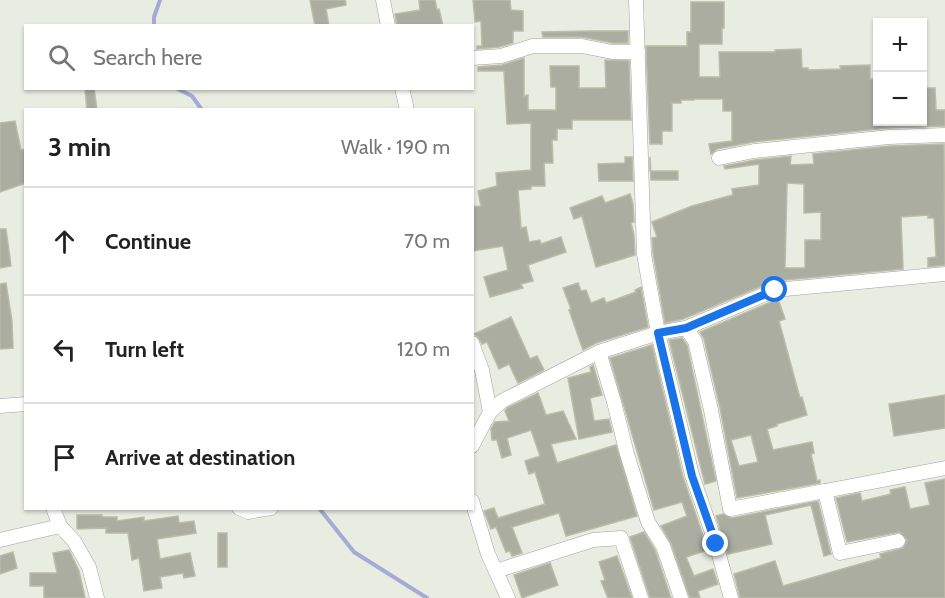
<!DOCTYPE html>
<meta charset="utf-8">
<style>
body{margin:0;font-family:Cabin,sans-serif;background:#f2f2f2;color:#222}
.controls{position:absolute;right:18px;top:18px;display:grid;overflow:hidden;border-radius:0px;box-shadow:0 2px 4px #0004}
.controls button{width:54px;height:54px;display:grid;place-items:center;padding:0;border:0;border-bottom:2px solid #e0e0e0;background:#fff;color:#222;font:30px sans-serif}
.stop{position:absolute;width:18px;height:18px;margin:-14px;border:4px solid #1a73e8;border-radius:50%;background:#fff}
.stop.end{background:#1a73e8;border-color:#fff;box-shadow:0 2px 6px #0008}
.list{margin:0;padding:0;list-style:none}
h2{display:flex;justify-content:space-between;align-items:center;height:78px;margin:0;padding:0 24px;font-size:26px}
h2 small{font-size:20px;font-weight:400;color:#767676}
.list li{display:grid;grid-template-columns:39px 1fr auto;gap:18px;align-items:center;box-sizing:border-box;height:108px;padding:0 24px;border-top:2px solid #e0e0e0}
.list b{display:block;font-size:22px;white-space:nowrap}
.list em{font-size:20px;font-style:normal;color:#767676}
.icon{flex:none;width:33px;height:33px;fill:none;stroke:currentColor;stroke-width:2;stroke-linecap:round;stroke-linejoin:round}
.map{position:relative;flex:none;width:945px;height:598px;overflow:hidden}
.search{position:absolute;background:#fff;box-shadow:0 2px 4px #0004;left:24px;top:24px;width:450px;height:66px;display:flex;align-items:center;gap:15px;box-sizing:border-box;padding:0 21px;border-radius:0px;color:#767676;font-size:22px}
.panel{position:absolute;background:#fff;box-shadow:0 2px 4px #0004;left:24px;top:108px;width:450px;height:402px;border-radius:0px}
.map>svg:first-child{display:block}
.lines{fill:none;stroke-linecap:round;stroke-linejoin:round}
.stream{stroke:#a4abd6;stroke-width:4}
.building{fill:#acada1;stroke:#babca5;stroke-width:1.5;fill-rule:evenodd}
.minor-casing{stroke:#a2a2a2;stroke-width:15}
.minor{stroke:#fff;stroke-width:14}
.route{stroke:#1a73e8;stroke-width:8}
</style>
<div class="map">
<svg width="945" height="598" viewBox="0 0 945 598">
<rect width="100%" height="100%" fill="#e8ece1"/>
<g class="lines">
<g class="stream">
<path d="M154,26V17L160,0"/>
<path d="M176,88L192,96L202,110"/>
<path d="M319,508L354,552L427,598"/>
</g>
</g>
<g class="building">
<path d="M310,0H345L346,5L326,9L329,26H315Z"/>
<path d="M419,0H435L437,10L439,9L443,26H397L395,14L420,10Z"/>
<path d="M473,0H510L511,10L523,11V31H513V43L499,47L477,49V46H482L481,21L475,22Z"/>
<path d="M691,2H724V28H722V44H699V77H720L719,52H775V50L801,49L802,68H808V70L841,69L840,66L870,65V79H878V122H926L924,88H935L936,110H945V126L888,128L753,142L717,149L711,154L709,144L732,141V111H723V99H694V100H681V103H672V131H662V144H650L646,46H687V32H691Z"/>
<path d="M593,31H628V43H613L582,37H543L542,32Z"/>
<path d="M524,58V96L528,95V110H556V87H551L550,66H579V88H606L605,60L629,61L631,120H572V129H557V140H552L553,163H544L545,186H531V189L518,190L521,228L526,227L529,242L540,240L541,244L561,237L566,252L528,265L533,281L521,284L523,288L490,297L484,277L508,270L503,246L472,251V207L481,206L478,191L497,186L496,173L531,170V123L507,124L504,71H478V67L502,65Z"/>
<path d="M85,88H94L97,110H87Z"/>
<path d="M15,121L21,150L26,149V183L0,192V123Z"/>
<path d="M944,144L945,265L928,267V258L936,257L934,218H928V215L901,217L903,269L774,281L683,319L665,323L653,253L652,238L657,237L652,222L692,206L733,195L732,189L759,185V164L725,169L724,166L755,160L791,156L790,165L814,164L813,154L890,146ZM787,183L804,184V213L821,212V240H805V268H785Z"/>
<path d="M625,157H632L633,181H599L598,164L625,163Z"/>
<path d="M650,157V171H678V180H651Z"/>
<path d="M630,194L633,204L634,222L631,223L634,235L635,255L596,267L582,216L574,219L570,208L602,196L605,203Z"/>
<path d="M0,229H6L11,266L0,268Z"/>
<path d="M6,283L12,321L13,348L0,349V284Z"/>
<path d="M578,283L581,291L586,290L591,303L604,298L606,303L636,292L635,290L641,287L648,327L596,343L583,350L569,310L571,309L563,288Z"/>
<path d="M778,299L785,319L779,321L800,398L802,397L807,415L777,424V426L767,429L773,450L812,442L814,453L811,454L817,481L820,480V483L737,498L720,408L704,339L700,332ZM751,435L758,462L739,466L731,440Z"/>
<path d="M511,317L530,359L537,356L544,370L518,383L509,364L499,369L487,342L482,344L478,337L474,334Z"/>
<path d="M682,338L687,345L716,481L705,484L669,340Z"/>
<path d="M652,345L683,477L708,550L686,557L694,576L713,569L718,584L698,591L700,598H690L671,543L661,526L687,516L682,502L654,510L610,358Z"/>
<path d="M593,365L602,395L590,398L594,421L609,419L612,432L579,439L568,378L591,372L590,367Z"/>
<path d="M538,393L546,415L563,411L576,439L551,444L557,463L616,445L637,516L566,536L559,513L512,527L522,553L512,556L510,551L506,552L496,527L491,529L484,511L494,508L498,518L545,504L535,472L529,474L525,461L540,456L531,430L507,438L511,455L502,458L497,440H492L491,429L495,422L509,421L505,411L507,408Z"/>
<path d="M945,395V428L894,436L889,404Z"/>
<path d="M945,479V598H740L734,574L775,561L783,586L881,558L880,554L903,548L907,540L900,532L847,542L836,498L860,493L862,501L891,494L890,490L905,487L910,509L930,505L925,483Z"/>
<path d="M818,501L831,554L824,556L811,505L765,515L772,544L728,554L716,516L723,514L732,518Z"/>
<path d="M77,515H102V517H117V521L144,517V521L178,516L179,523L194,521L196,533L157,539L160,559L190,553L195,576L184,578L183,573L160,577L162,588L144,591L139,558L132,560L128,533H106V528L77,529Z"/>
<path d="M644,532L655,550L671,598H650L630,537Z"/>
<rect x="218" y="533" width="9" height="34"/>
<path d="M69,550L79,571L85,598H44V586H30V573H57L53,553Z"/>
<path d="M13,552L17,568L0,574V556Z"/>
<path d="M617,556L632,598H608L601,581L605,580L599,562Z"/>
<path d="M550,563L558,585L522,598L514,575Z"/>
</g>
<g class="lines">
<g class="minor-casing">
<g id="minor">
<path d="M383,0L388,26"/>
<path d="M636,0L644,254L658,333L692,475L716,544L731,598"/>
<path d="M472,58L501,56L533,46H582L612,52H638"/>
<path d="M402,88L407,110"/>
<path d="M719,158L754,151L889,137L945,135"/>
<path d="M686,328L695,341L711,410L730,509L825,491L840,553L898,541"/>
<path d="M472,343L482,370L490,412"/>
<path d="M599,352L614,402L627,454L648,522L663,546L681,598"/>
<path d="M0,406L26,404"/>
<path d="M472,446L490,412L502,401L599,352L658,333L686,328L775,290L945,274"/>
<path d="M825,491L945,468"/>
<path d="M472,501L488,554L508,598"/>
<path d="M53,508L60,526L74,541L89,567L97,598"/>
<path d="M239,508L248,512L271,508"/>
<path d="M0,540L60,526"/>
<path d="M496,571L593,540L621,538L641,598"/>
</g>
</g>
<use href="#minor" class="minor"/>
</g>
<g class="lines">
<path class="route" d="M716,544L692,476L658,333L686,328L775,290"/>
</g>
</svg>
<div class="controls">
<button>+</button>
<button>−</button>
</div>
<div class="stop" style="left:775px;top:290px"></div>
<div class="stop end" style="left:716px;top:544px"></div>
<div class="search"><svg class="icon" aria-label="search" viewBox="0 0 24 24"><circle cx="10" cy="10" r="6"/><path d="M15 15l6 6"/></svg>Search here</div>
<section class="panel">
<h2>3 min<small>Walk · 190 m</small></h2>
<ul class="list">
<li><svg class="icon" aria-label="ahead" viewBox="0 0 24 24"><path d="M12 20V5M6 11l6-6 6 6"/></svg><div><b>Continue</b></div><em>70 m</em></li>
<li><svg class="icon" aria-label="left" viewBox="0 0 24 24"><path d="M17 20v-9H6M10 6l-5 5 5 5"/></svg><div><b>Turn left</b></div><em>120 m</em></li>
<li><svg class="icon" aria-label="arrive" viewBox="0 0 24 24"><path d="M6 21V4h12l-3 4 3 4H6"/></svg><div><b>Arrive at destination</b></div></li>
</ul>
</section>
</div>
